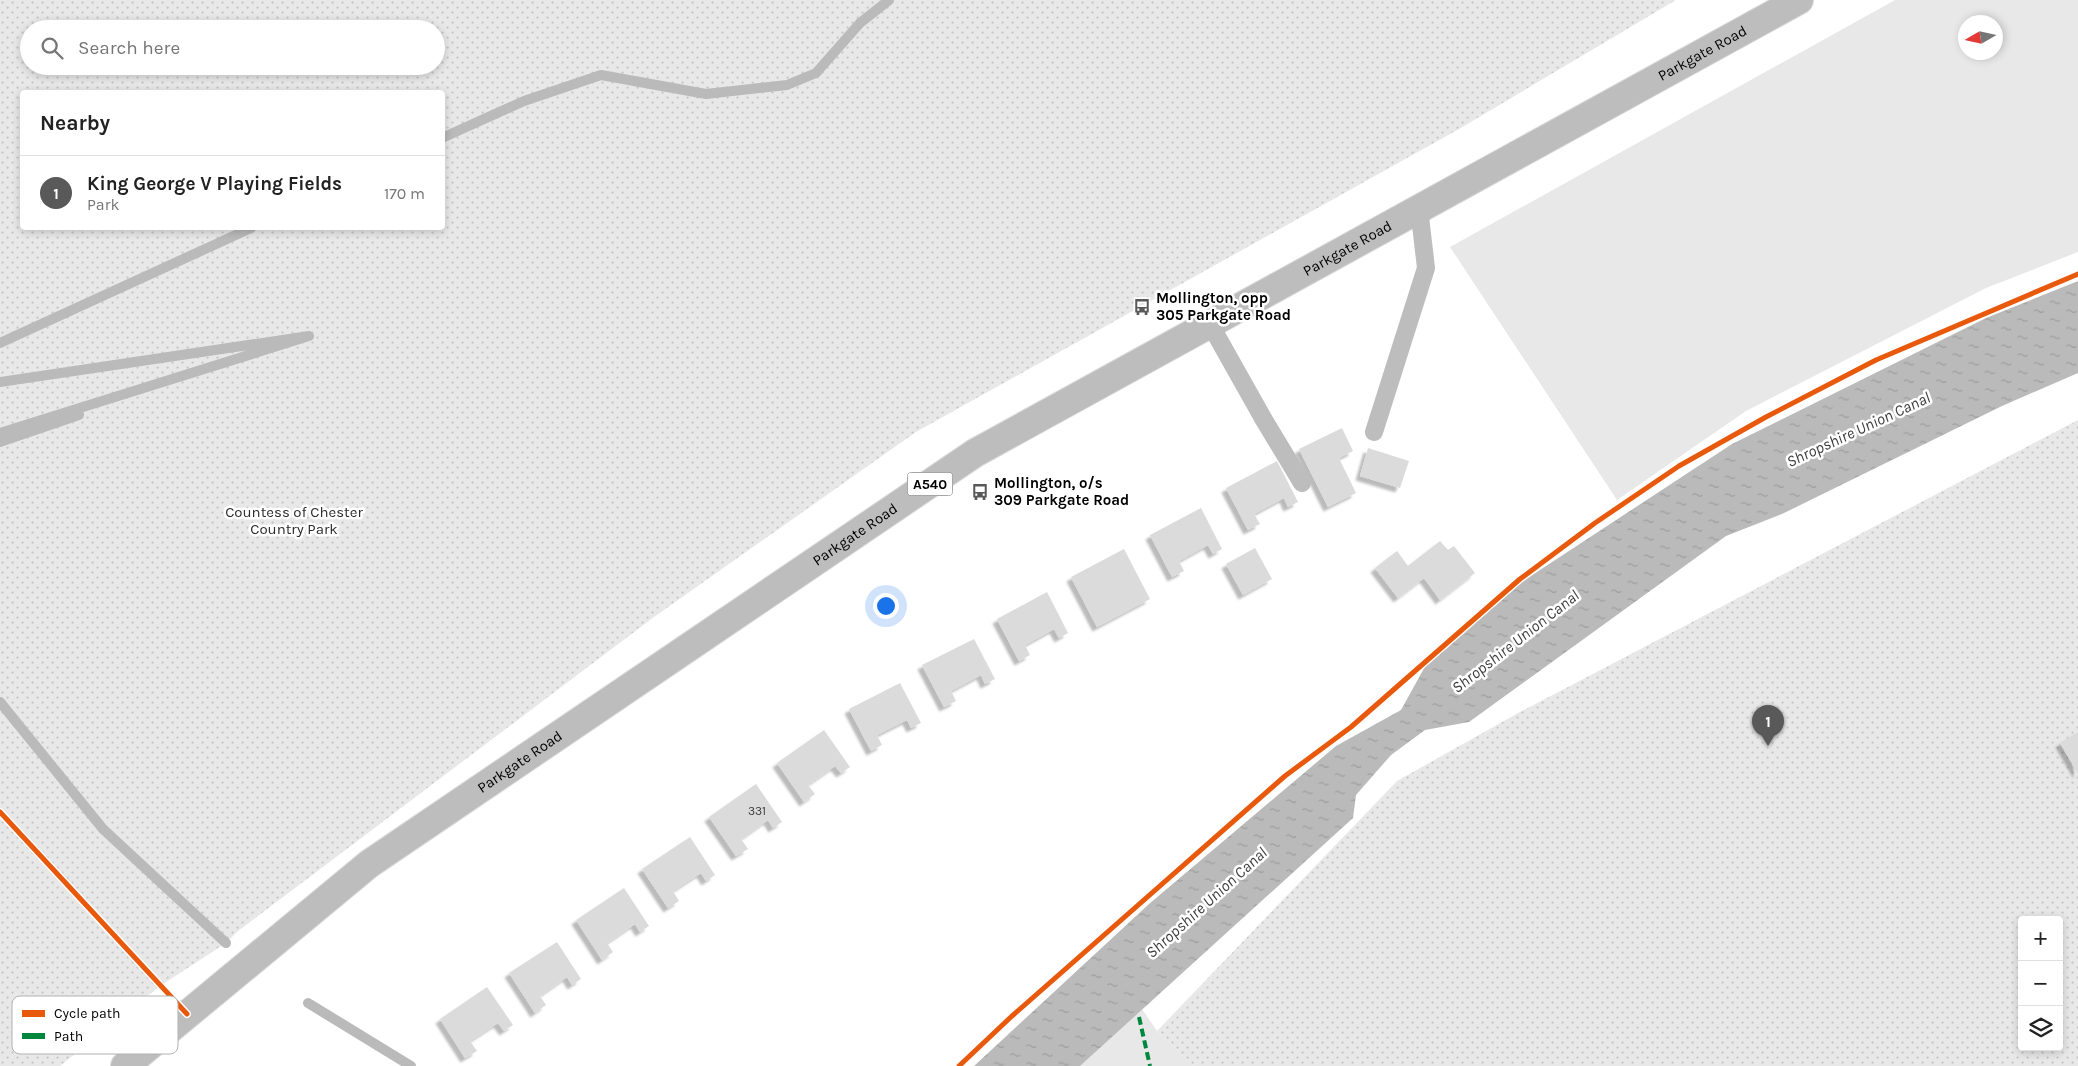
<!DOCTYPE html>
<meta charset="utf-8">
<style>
body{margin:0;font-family:Karla,sans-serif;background:#f2f2f2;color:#222}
.controls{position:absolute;right:15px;bottom:15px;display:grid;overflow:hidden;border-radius:5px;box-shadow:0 2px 8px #0003}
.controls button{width:45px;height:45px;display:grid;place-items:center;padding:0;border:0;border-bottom:1px solid #e0e0e0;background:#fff;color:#222;font:25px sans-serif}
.compass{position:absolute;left:1958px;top:15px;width:45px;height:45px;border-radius:50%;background:#fff;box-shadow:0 2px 8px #0003;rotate:261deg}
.you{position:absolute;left:885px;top:605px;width:18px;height:18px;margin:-12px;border:4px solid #fff;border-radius:50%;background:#1a73e8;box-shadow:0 0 0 8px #1a73e833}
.badge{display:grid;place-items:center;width:32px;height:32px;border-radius:50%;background:#595959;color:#fff;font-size:16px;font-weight:700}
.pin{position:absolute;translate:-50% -41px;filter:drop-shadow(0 1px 2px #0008)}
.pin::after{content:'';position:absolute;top:26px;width:18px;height:15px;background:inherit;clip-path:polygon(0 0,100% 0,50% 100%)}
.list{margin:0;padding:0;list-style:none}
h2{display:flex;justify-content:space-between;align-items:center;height:65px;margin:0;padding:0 20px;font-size:21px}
h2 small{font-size:16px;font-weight:400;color:#767676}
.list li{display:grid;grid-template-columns:32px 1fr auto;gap:15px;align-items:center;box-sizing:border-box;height:75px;padding:0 20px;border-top:1px solid #e0e0e0}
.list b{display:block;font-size:19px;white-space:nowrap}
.list p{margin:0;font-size:16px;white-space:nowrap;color:#767676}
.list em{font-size:16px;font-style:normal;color:#767676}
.icon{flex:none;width:28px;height:28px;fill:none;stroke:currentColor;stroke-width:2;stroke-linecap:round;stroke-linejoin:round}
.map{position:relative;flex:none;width:2078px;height:1066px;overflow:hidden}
.search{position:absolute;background:#fff;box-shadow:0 2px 8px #0003;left:20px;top:20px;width:425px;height:55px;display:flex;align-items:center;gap:12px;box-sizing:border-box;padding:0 18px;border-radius:28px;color:#767676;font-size:19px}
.panel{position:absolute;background:#fff;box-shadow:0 2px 8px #0003;left:20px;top:90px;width:425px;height:140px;border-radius:5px}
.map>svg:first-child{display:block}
.green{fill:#e8e8e8;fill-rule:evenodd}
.park{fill:url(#park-dots);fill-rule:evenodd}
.water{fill:url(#water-ripples)}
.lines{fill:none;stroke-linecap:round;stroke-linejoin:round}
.stream{stroke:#bababa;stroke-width:10}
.building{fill:#dbdbdb;filter:url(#shadow)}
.primary-casing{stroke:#dbdbdb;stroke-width:30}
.lane{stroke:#bdbdbd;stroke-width:18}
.primary{stroke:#bdbdbd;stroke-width:28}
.quiet{stroke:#00873e;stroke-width:4;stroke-dasharray:8 4;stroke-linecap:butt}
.cycleway-casing{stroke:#fff;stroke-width:8}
.cycleway{stroke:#e8590c;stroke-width:5}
.labels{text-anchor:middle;stroke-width:5;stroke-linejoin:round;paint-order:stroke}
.number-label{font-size:12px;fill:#373737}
.shield{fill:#fff;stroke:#4c4c4c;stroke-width:1}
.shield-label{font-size:14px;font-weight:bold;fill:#000}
.street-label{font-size:15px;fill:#000;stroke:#fff}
.poi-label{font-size:15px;font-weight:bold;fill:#000;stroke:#fff;text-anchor:start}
.park-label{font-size:15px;fill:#2c2c2c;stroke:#fff}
.water-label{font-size:16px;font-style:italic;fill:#3d3d3d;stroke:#fff}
.key{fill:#fff;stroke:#b2b2b2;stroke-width:1}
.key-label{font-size:14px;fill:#000}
</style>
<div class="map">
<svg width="2078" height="1066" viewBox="0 0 2078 1066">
<defs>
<pattern id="park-dots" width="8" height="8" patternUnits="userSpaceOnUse" patternTransform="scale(1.25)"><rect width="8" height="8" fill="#e8e8e8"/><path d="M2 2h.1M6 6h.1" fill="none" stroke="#c5c5c5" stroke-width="1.8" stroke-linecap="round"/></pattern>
<pattern id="water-ripples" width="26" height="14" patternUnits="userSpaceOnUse" patternTransform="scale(1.25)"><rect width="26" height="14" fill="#bababa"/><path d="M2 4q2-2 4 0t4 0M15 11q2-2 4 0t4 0" fill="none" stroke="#9e9e9e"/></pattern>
<filter id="shadow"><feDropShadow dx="-4.5" dy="4.5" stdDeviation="1" flood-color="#0004"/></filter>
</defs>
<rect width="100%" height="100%" fill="#fff"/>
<g class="green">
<path d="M1895,0H2078V252L1986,288L1746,411L1617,500L1450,247ZM1996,22V52H1966V22Z"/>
<path d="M1142,1009L1157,1031L1194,1066H1080Z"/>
</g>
<g class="park">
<path d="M0,0H1676L1459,129L916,432L654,617L238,931L226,943L160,986L60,1066H0ZM29,29H436V66H29ZM22,92H442V228H22Z"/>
<path d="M2078,420V1066H1194L1157,1031L1397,781L1520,712ZM2022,920H2059V1047H2022Z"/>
</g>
<path class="water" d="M2078,281V373L2002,406L1782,514L1726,536L1469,722L1425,730L1391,755L1356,795L1353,818L1080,1066H974L1149,904L1336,746L1401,710L1427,663L1520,583L1732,444L1986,318Z"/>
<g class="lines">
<g class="stream">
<path d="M442,138L524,101L601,75L706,94L787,85L816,73L860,23L889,0"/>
<path d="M0,343L251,228"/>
<path d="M0,382L309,336L0,433"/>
<path d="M0,442L79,415"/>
<path d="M0,702L103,829L226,943"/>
<path d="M308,1003L411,1066"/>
</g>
</g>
<g class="building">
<path d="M1342,428L1353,451L1339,458L1356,493L1328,507L1299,449Z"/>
<path d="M1368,448L1409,461L1400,488L1360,476Z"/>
<path d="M1277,461L1298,502L1288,507L1284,498L1254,514L1260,524L1248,530L1226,488Z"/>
<path d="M1201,508L1222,549L1213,554L1208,545L1179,561L1184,571L1172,577L1150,535Z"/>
<path d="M1440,541L1448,550L1454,546L1475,573L1440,600L1424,578L1398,598L1375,568L1397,551L1408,566Z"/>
<path d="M1255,548L1272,579L1243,595L1226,564Z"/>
<path d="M1124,549L1150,599L1097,627L1071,577Z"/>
<path d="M1047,592L1068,633L1059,638L1054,629L1025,645L1030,655L1019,661L997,619Z"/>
<path d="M974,639L995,679L985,684L981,675L951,691L956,701L944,707L922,665Z"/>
<path d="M900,683L921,723L911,728L907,720L877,735L882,745L871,751L849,709Z"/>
<path d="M824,730L850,767L841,773L835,766L808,785L815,794L804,802L777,763Z"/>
<path d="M2078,732V774L2060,743Z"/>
<path d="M756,784L782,822L773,828L768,820L741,839L748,849L736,856L709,817Z"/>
<path d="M690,837L715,875L706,881L701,873L673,891L679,901L668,908L642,869Z"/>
<path d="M624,888L649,926L640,932L635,924L607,943L613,952L602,960L576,920Z"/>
<path d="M557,942L581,979L572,985L567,977L540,996L546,1005L535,1013L509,973Z"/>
<path d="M487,987L513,1025L504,1031L498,1023L470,1041L477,1051L465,1058L440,1019Z"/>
</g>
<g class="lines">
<g class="primary-casing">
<g id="primary">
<path id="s1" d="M125,1066L369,864L975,453L1799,0"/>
</g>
</g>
<g class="lane">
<path d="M1210,324L1264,420L1302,483"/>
<path d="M1374,432L1426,268L1419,208"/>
</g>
<use href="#primary" class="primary"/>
<path class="quiet" d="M1139,1017L1150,1066"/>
<g class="cycleway-casing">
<g id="cycleway">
<path d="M0,812L187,1014"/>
<path d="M959,1066L1012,1016L1285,776L1351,727L1520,579L1595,523L1679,466L1766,417L1876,360L2078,274"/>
</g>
</g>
<use href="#cycleway" class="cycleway"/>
</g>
<defs>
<g id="bus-bare" transform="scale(1.35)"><path d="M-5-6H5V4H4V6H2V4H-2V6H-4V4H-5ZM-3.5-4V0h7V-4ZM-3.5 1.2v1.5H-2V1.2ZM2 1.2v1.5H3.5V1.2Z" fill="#595959" stroke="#fff" stroke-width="2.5" paint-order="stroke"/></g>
</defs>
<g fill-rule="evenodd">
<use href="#bus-bare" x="1142" y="307"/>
<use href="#bus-bare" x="980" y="492"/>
</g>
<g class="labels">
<g class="number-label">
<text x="757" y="815">331</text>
</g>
<rect class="shield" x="907.5" y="472.5" width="45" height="23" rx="4"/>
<g class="shield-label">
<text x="930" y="489">A540</text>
</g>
<g class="street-label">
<text dy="5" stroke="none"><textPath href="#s1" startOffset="1879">Parkgate Road</textPath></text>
<text dy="5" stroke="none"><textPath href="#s1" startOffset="1474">Parkgate Road</textPath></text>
<text dy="5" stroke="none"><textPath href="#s1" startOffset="904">Parkgate Road</textPath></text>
<text dy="5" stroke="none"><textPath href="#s1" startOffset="499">Parkgate Road</textPath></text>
</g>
<g class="poi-label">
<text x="1156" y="303">Mollington, opp<tspan x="1156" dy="17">305 Parkgate Road</tspan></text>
<text x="994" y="488">Mollington, o/s<tspan x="994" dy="17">309 Parkgate Road</tspan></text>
</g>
<g class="park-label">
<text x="294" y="517">Countess of Chester<tspan x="294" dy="17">Country Park</tspan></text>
</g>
<g class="water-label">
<text transform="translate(1858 429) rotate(-25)" y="6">Shropshire Union Canal</text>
<text transform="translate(1515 641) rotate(-38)" y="6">Shropshire Union Canal</text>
<text transform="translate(1206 902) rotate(-42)" y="6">Shropshire Union Canal</text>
</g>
</g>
<rect x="12" y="996" width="166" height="58" rx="8" class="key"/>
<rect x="22" y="1010" width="23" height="7" fill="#e8590c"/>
<rect x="22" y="1033" width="23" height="6" fill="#00873e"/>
<g class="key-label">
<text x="54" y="1018">Cycle path</text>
<text x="54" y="1041">Path</text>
</g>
</svg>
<div class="controls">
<button>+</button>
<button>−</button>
<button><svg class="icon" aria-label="layers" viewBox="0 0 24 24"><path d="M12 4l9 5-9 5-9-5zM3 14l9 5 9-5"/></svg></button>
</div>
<svg class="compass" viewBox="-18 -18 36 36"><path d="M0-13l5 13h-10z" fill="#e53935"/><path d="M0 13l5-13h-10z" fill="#767676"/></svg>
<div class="you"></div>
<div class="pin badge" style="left:1768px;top:746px">1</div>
<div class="search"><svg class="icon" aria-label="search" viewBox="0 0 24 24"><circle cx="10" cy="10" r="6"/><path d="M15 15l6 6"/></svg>Search here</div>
<section class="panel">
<h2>Nearby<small></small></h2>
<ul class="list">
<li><span class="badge">1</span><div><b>King George V Playing Fields</b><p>Park</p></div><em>170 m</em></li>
</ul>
</section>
</div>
